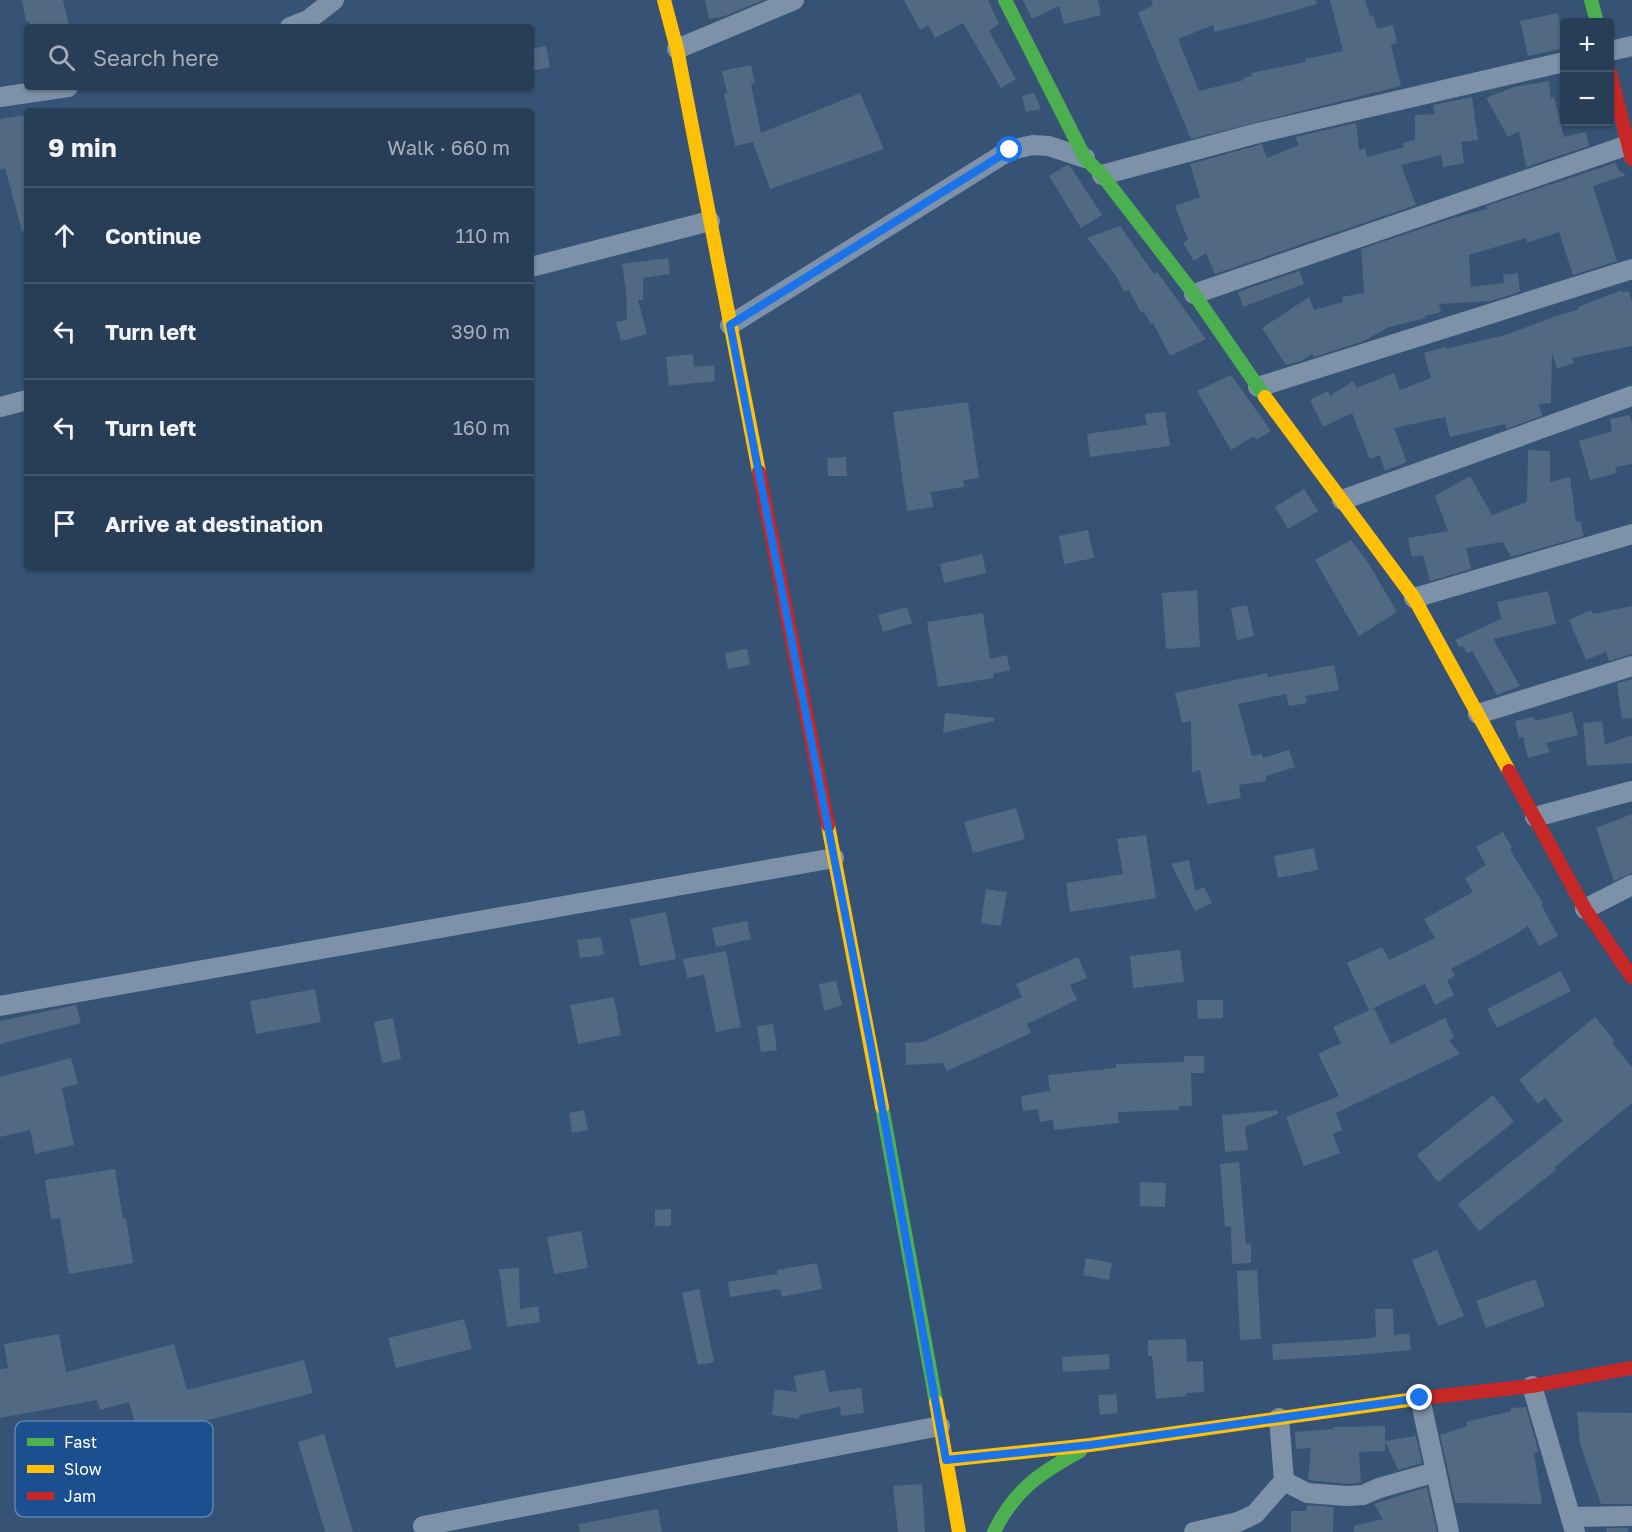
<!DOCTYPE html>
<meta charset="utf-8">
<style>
body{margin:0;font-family:"Golos Text",sans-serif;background:#344961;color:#f1f3f6}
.controls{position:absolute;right:18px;top:18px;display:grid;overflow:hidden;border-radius:6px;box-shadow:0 2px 4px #0004}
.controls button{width:54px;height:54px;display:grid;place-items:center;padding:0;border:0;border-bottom:2px solid #44576d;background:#283e57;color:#f1f3f6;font:30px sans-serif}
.stop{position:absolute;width:18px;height:18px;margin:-14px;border:4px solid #1a73e8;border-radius:50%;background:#fff}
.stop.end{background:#1a73e8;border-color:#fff;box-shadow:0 2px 6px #0008}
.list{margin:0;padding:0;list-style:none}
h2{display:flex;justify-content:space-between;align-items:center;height:78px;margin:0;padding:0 24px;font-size:26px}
h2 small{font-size:20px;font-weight:400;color:#a5aeba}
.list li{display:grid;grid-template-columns:39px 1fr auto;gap:18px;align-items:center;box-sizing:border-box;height:96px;padding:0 24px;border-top:2px solid #44576d}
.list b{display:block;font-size:22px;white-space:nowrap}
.list em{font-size:20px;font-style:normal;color:#a5aeba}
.icon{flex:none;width:33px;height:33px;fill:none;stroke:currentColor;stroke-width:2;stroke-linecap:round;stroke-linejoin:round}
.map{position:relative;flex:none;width:1632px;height:1532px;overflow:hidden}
.search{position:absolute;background:#283e57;box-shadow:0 2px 4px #0004;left:24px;top:24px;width:510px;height:66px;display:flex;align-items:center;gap:15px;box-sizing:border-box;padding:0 21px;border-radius:6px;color:#a5aeba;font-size:22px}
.panel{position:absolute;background:#283e57;box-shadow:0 2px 4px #0004;left:24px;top:108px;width:510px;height:462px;border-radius:6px}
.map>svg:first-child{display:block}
.building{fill:#526984}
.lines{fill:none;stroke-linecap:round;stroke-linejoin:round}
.street{stroke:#7d92a8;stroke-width:20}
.fast{stroke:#4caf50;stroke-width:14}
.slow{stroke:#ffc107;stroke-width:14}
.jam{stroke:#c62828;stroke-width:14}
.route{stroke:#1a73e8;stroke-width:8}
.key{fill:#1b4f8f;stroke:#5f84b1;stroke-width:1.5}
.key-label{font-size:16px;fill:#fff}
</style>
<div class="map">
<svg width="1632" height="1532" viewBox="0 0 1632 1532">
<rect width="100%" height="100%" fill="#365274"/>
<g class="building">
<path d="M22,0H63L69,27H30L29,21H26Z"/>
<path d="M705,0H763L725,16L709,19Z"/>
<path d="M904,0H988L999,24L989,31L1016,79L1001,88L963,23L935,38L928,25L920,30Z"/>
<path d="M1023,0H1098L1101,15L1064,24L1059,6L1032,19Z"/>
<path d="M1151,0H1316L1317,4L1272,17L1215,32L1213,25L1178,39L1199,91L1244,80L1243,78L1252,76L1251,73L1306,62L1305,59L1343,51L1330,0H1365L1370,16L1373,15L1377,29L1393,25L1397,43L1391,45L1401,86L1191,139L1138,13L1153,5Z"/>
<path d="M1558,13L1564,48L1528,56L1520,21Z"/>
<path d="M546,46L550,67L531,71V49Z"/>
<path d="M751,65L755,83L751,84L761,133L860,93L884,149L770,189L753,142L735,146L724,94L727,93L722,71Z"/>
<path d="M1549,81L1551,98L1554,97L1564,137L1586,132L1589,146L1526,167L1519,131L1508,137L1486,98L1514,87Z"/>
<path d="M1034,93L1041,109L1026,112L1022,96Z"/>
<path d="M1472,97L1478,140L1461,142L1464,163L1443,167L1441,155L1401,165L1416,205L1215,274L1206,253L1194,261L1183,243L1188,240L1175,206L1200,197L1190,164L1262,144L1267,158L1299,145L1295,137L1356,123L1359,150L1365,148L1367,157L1404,147L1403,143L1415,140V115L1435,114L1433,105Z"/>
<path d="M27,115V230L22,231L5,168L0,169V119Z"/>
<path d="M1615,163L1619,171L1626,175L1593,186L1617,261L1573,275L1559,232L1527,243L1526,238L1469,255L1471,287L1504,283L1503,275L1518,273L1520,292L1491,301L1439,304L1441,312L1425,316L1426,318L1389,327L1364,341L1314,357L1312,354L1301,361L1286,365L1262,328L1309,297L1314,310L1343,302L1342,297L1364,293L1361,249L1453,218L1487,209L1486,206Z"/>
<path d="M1067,165L1070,166L1102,215L1081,228L1049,176Z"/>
<path d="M1120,226L1154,274L1157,272L1206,339L1170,356L1153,323L1151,324L1144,312L1141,313L1129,290L1124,292L1116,276L1087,238Z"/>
<path d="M668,258L670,274L643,278V300H638L647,334L621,341L616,322L627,320L626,290L622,264Z"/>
<path d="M1299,271L1304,284L1243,307L1238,292Z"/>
<path d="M1622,290L1623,292L1629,291L1632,302V346L1572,358L1574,363L1557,369L1552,352L1551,403L1539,404L1542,416L1506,429L1505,424L1450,437L1445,417L1394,428L1407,462L1385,471L1380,455L1370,459L1352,413L1323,427L1310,400L1328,391L1330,396L1353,381L1357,388L1394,373L1400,390L1431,378L1424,353L1445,347L1446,349L1505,335L1562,314L1578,310V307Z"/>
<path d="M693,354L694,367L714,365L715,381L669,386L666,357Z"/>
<path d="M1231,375L1271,431L1256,440L1254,436L1231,450L1197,391Z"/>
<path d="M968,402L979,478L963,480L964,487L931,492L933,507L907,511L893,412Z"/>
<path d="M1165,412L1170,446L1090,457L1087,434L1147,425L1145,414Z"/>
<path d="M1630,415L1632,425V464L1615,467L1617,473L1590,480L1579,441L1612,431L1610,419Z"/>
<path d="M1528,450L1550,451V482L1570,477L1576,522L1580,521L1584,536L1511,557L1503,542L1466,548L1471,569L1430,581L1423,555L1412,557L1408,538L1448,531L1435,496L1470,476L1492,515L1527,502Z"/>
<path d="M846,457L847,476H828L827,458Z"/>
<path d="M1304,489L1318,511L1288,529L1275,507Z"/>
<path d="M1088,530L1094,558L1064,564L1059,536Z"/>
<path d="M1351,540L1369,564L1397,612L1359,636L1315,560Z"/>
<path d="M982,554L986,573L944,583L940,564Z"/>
<path d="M1197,590L1200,647L1166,649L1162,593Z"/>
<path d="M1548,591L1556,624L1493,639L1520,686L1497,695L1472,651L1467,653L1463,646L1459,647L1455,640L1501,619L1497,602Z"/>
<path d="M1247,605L1254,636L1237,640L1231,608Z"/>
<path d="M1632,606V654L1609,661L1606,652L1586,660L1569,620L1591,610L1593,614Z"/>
<path d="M907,607L912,623L883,632L878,615Z"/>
<path d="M983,613L990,659L1007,655L1010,670L993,674L994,678L938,687L927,622Z"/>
<path d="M747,649L750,665L728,669L725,653Z"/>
<path d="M1334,665L1339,690L1305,696L1307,703L1289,706L1286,694L1238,704L1252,756L1262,754L1263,758L1289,750L1295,767L1266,776V781L1239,785L1241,798L1207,804L1200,770L1192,772L1191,721L1182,723L1175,693L1267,673L1268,677Z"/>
<path d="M1632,679V718L1622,719L1617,683Z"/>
<path d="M1572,712L1578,735L1546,743L1550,752L1528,758L1523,737L1519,738L1515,721L1534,717L1535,721Z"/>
<path d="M945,713L994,718V721L943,733Z"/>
<path d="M1602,721L1605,745L1632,735V763L1587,766L1583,723Z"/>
<path d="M1016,808L1025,839L973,853L964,822Z"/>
<path d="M1632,814V873L1614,881L1596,828Z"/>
<path d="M1503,832L1512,848L1510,850L1543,903L1541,904L1558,936L1539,946L1528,926L1511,937L1451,969L1455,976L1447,980L1454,995L1435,1005L1425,984L1369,1010L1347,963L1382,947L1389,960L1435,938L1424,919L1473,892L1465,878L1486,865L1476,847Z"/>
<path d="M1146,835L1156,898L1070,912L1066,883L1123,874L1117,839Z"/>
<path d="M1314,848L1318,870L1278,878L1274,856Z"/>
<path d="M1189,860L1195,891L1204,887L1212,903L1195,911L1171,864Z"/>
<path d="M986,889L1007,892L1001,926L981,923Z"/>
<path d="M666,912L676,959L640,966L630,919Z"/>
<path d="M747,921L751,939L716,947L712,928Z"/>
<path d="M601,937L604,955L580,958L577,940Z"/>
<path d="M1180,950L1184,982L1133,988L1130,956Z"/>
<path d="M726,951L741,1027L716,1032L704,975L687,978L683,959Z"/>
<path d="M1078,957L1087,978L1070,985L1077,1000L1027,1024L1031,1033L947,1071L943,1063L906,1065L905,1043L923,1042L1022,997L1016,984Z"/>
<path d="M1561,971L1571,991L1497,1028L1487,1009Z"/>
<path d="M836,981L842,1005L824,1011L819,984Z"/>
<path d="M315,989L321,1022L256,1034L250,1001Z"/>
<path d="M614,997L621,1035L578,1044L570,1005Z"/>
<path d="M1197,1000H1223V1018L1198,1019Z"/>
<path d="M76,1005L81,1023L0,1044V1021Z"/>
<path d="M1374,1008L1391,1044L1445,1018L1454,1037L1449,1041L1460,1054L1336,1113L1342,1130L1333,1134L1340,1153L1304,1166L1286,1117L1339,1096L1318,1054L1341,1043L1333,1027Z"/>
<path d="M1595,1017L1615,1041L1612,1043L1632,1067V1103L1555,1167L1556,1170L1479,1231L1458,1204L1563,1121L1545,1098L1538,1104L1519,1080Z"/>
<path d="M393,1018L401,1059L382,1063L374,1022Z"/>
<path d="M773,1024L777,1050L761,1052L757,1026Z"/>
<path d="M1184,1056H1204V1073H1191L1192,1106H1179V1110L1118,1112L1119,1123L1054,1130L1053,1120L1040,1122L1038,1109L1023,1111L1021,1096L1050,1091L1048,1075L1116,1068V1064L1184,1062Z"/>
<path d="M71,1058L78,1084L62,1088L74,1145L35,1154L30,1130L0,1137V1077Z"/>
<path d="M1493,1095L1514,1122L1438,1182L1417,1155Z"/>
<path d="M584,1110L588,1130L572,1133L569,1113Z"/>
<path d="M1277,1110L1278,1114L1245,1127L1248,1150L1225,1152L1222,1115Z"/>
<path d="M1239,1162L1246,1244L1251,1243V1263L1232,1264L1231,1226L1225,1227L1220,1164Z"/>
<path d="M115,1169L123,1219L126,1218L133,1263L69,1274L60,1218L51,1219L45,1180Z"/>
<path d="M1140,1182L1166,1183L1165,1207L1140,1206Z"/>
<path d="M671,1209V1226H655V1210Z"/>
<path d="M581,1231L588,1268L554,1274L547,1237Z"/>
<path d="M1437,1250L1464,1316L1438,1326L1412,1260Z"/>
<path d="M1086,1258L1112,1263L1109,1280L1083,1275Z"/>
<path d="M817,1263L822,1289L782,1297L780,1289L730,1297L728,1282L777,1274V1270Z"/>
<path d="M519,1268L520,1309L538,1306L540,1322L507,1327L499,1269Z"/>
<path d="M1257,1270L1261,1339L1240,1340L1237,1271Z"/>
<path d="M1535,1279L1545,1306L1486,1328L1476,1301Z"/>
<path d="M699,1289L714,1362L698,1365L682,1293Z"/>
<path d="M1375,1309H1393L1394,1335L1409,1333L1411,1350L1357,1355L1273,1360L1272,1344L1364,1339L1376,1337Z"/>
<path d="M464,1319L472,1349L396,1368L388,1338Z"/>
<path d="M59,1334L66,1372L174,1344L187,1390L304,1360L313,1393L139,1438L129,1402L100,1410L97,1400L0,1418V1369L8,1368L4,1344Z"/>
<path d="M1186,1339L1187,1362L1203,1361L1204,1392L1186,1393V1396L1156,1399L1152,1356H1148V1340Z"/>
<path d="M1109,1354L1110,1369L1063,1372L1062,1357Z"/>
<path d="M825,1370L829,1392L861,1388L864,1413L841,1416L840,1407L799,1415V1419L772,1415L775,1389L797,1392L794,1376Z"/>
<path d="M1116,1394L1118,1413L1100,1415L1098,1395Z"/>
<path d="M1526,1407L1537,1446L1538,1452L1534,1453L1542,1504L1455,1503L1440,1435L1467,1426L1466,1422L1511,1411V1408Z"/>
<path d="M1577,1412L1632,1413V1504H1601L1580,1444Z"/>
<path d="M1385,1426V1451L1359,1452L1361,1483L1347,1484L1308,1480L1311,1448L1296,1449L1295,1432L1333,1429V1427Z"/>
<path d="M324,1434L353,1532H325L298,1442Z"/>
<path d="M1416,1436L1422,1463L1398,1470L1385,1441Z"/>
<path d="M922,1484L925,1532H898L893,1486Z"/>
<path d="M1427,1487L1437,1532H1354V1526L1383,1519L1374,1504Z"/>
<path d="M1307,1505L1334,1507L1333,1532H1291V1511H1306Z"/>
<path d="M658,1509L662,1532H580L579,1524Z"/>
<path d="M1607,1528H1628V1532H1606Z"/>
</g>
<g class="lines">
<g class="street">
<path d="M290,27L308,20L334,0"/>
<path d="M677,49L794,0"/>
<path d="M1610,51L1632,46"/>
<path d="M0,97L68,87"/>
<path d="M1102,175L1258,133L1564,62"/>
<path d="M531,267L710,221"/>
<path d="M1194,294L1628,145"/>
<path d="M730,325L1010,150L1033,145L1049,146L1085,158"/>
<path d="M1258,387L1632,269"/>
<path d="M0,407L27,400"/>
<path d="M1342,500L1632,396"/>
<path d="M1414,598L1632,534"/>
<path d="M1478,714L1632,666"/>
<path d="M1535,817L1632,791"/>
<path d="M1585,909L1632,885"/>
<path d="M0,1006L834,858"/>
<path d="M1532,1386L1575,1532"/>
<path d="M1420,1398L1449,1532"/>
<path d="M1284,1481L1307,1493L1347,1496L1363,1495L1379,1488L1436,1472"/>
<path d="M1571,1517L1632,1516"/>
<path d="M423,1526L940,1426"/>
<path d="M1194,1532L1238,1522L1255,1514L1284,1481L1279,1418"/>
</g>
<g class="fast">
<path d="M1005,0L1085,158L1102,175L1194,294L1265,397"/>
<path d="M1591,0L1597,22"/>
<path d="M882,1107L936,1402"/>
<path d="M994,1532C1014,1490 1040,1473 1080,1451"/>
</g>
<g class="slow">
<path d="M664,0L677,49L759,472"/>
<path d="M1265,397L1414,598L1509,771"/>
<path d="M828,825L882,1107"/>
<path d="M936,1402L959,1532"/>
<path d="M946,1460L1090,1445L1422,1398"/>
</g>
<g class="jam">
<path d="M1610,73L1632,159"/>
<path d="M759,472L828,825"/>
<path d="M1509,771L1585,909L1632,977"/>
<path d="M1422,1398L1532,1386L1632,1368"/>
</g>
</g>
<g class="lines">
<path class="route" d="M1010,150L730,325L872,1052L946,1460L1090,1445L1420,1398"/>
</g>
<rect x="15" y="1421" width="198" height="96" rx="9" class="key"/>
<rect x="27" y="1438" width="27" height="8" fill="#4caf50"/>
<rect x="27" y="1465" width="27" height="8" fill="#ffc107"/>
<rect x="27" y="1492" width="27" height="8" fill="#c62828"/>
<g class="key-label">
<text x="64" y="1448">Fast</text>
<text x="64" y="1475">Slow</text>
<text x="64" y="1502">Jam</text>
</g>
</svg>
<div class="controls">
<button>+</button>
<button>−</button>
</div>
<div class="stop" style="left:1010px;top:150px"></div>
<div class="stop end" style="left:1420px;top:1398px"></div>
<div class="search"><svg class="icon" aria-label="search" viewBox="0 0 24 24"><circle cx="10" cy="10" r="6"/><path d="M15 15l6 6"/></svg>Search here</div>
<section class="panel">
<h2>9 min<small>Walk · 660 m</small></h2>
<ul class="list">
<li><svg class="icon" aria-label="ahead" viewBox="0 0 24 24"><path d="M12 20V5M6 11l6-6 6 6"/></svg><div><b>Continue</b></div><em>110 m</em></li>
<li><svg class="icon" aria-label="left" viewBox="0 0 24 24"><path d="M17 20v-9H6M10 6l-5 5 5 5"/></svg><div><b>Turn left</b></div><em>390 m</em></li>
<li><svg class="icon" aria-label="left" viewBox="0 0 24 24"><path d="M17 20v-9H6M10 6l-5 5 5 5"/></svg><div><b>Turn left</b></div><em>160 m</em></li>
<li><svg class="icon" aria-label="arrive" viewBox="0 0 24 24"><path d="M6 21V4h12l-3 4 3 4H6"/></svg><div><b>Arrive at destination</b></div></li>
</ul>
</section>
</div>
